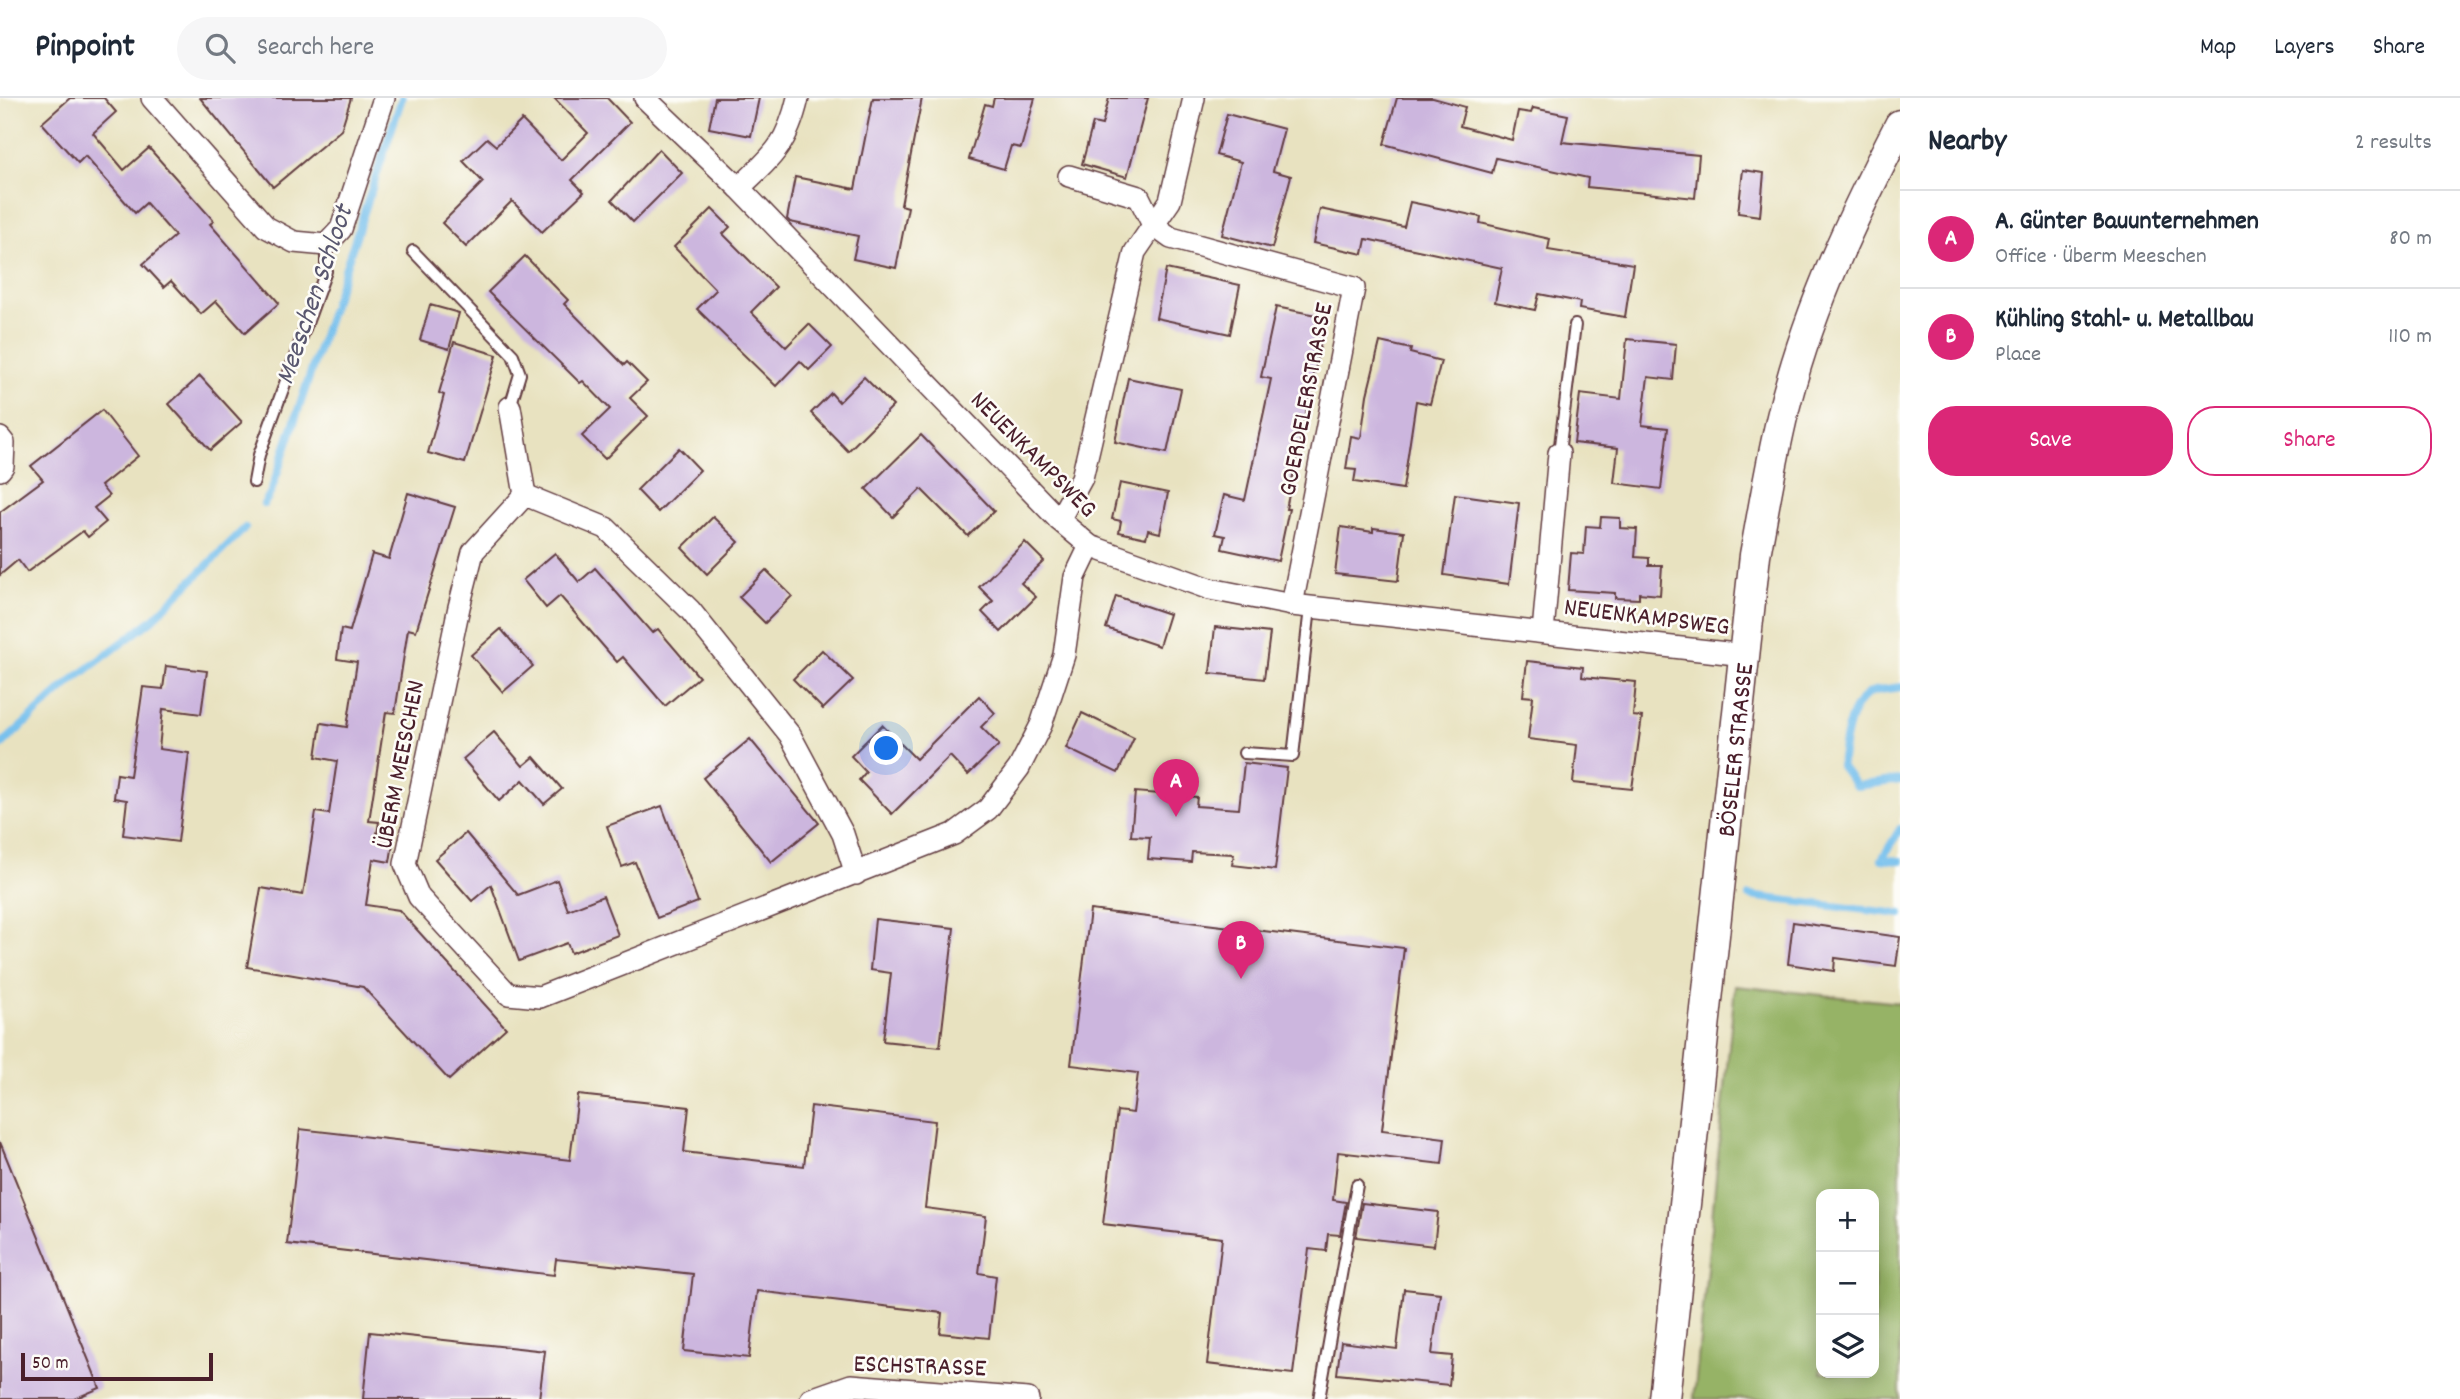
<!DOCTYPE html>
<meta charset="utf-8">
<style>
body{margin:0;font-family:Dekko,sans-serif;background:#f6f6f7;color:#1f2937}
.controls{position:absolute;right:21px;bottom:21px;display:grid;overflow:hidden;border-radius:14px;box-shadow:0 4px 18px #0003}
.controls button{width:63px;height:63px;display:grid;place-items:center;padding:0;border:0;border-bottom:2px solid #e0e1e3;background:#fff;color:#1f2937;font:35px sans-serif}
.scale{position:absolute;left:21px;bottom:18px;width:192px;box-sizing:border-box;padding-left:7px;border:4px solid #4a1f2b;border-top:0;font-size:19px;line-height:24px;white-space:nowrap;color:#4a1f2b;-webkit-text-stroke:5px #fdfcf7;paint-order:stroke}
.you{position:absolute;left:887px;top:651px;width:24px;height:24px;margin:-18px;border:5px solid #fff;border-radius:50%;background:#1a73e8;box-shadow:0 0 0 10px #1a73e833}
.badge{display:grid;place-items:center;width:46px;height:46px;border-radius:50%;background:#db2777;color:#fff;font-size:23px;font-weight:700}
.pin{position:absolute;translate:-50% -58px;filter:drop-shadow(0 2px 4px #0008)}
.pin::after{content:'';position:absolute;top:37px;width:24px;height:21px;background:inherit;clip-path:polygon(0 0,100% 0,50% 100%)}
.list{margin:0;padding:0;list-style:none}
h2{display:flex;justify-content:space-between;align-items:center;height:91px;margin:0;padding:0 28px;font-size:30px}
h2 small{font-size:23px;font-weight:400;color:#747a83}
.list li{display:grid;grid-template-columns:46px 1fr auto;gap:21px;align-items:center;box-sizing:border-box;height:98px;padding:0 28px;border-top:2px solid #e0e1e3}
.list b{display:block;font-size:26px;white-space:nowrap}
.list p{margin:0;font-size:23px;white-space:nowrap;color:#747a83}
.list em{font-size:23px;font-style:normal;color:#747a83}
.actions{display:flex;gap:14px;padding:21px 28px}
.actions a{flex:1;padding:16px 0;border:2px solid #db2777;border-radius:28px;text-align:center;font-size:24px;color:#db2777}
.actions .main{background:#db2777;color:#fff}
.icon{flex:none;width:38px;height:38px;fill:none;stroke:currentColor;stroke-width:2;stroke-linecap:round;stroke-linejoin:round}
.map{position:relative;flex:none;width:1900px;height:1301px;overflow:hidden}
header{display:flex;align-items:center;gap:42px;box-sizing:border-box;height:98px;padding:0 35px;background:#fff;border-bottom:2px solid #e0e1e3}
header strong{font-size:33px}
nav{display:flex;gap:38px;margin-inline-start:auto;font-size:24px}
.search{width:490px;height:63px;background:#f6f6f7;display:flex;align-items:center;gap:18px;box-sizing:border-box;padding:0 24px;border-radius:38px;color:#747a83;font-size:26px}
main{display:flex}
aside{flex:1;background:#fff}
.map>svg:first-child{display:block}
.forest{fill:#96b366;stroke:#706948;stroke-width:2;fill-rule:evenodd}
.lines{fill:none;stroke-linecap:round;stroke-linejoin:round}
.stream{stroke:#74bfed;stroke-width:8}
.building{fill:#ccb6de}
.lane-casing{stroke:#623c41;stroke-width:14}
.street-casing{stroke:#623c41;stroke-width:24}
.secondary-casing{stroke:#623c41;stroke-width:33}
.lane{stroke:#fff;stroke-width:10}
.street{stroke:#fff;stroke-width:21}
.secondary{stroke:#fff;stroke-width:30}
.labels{text-anchor:middle;stroke-width:5;stroke-linejoin:round;paint-order:stroke}
.street-label{font-size:26px;fill:#4a1f2b;stroke:#fdfcf7}
.water-label{font-size:28px;font-style:italic;fill:#59576f;stroke:#fdfcf7}
</style>
<header>
<strong>Pinpoint</strong>
<div class="search"><svg class="icon" aria-label="search" viewBox="0 0 24 24"><circle cx="10" cy="10" r="6"/><path d="M15 15l6 6"/></svg>Search here</div>
<nav><a>Map</a><a>Layers</a><a>Share</a></nav>
</header>
<main>
<div class="map">
<svg width="1900" height="1301" viewBox="0 0 1900 1301">
<rect width="100%" height="100%" fill="#fdfcf7"/>
<filter id="ink" filterUnits="userSpaceOnUse"><feTurbulence type="fractalNoise" baseFrequency=".0143" numOctaves="2"/><feDisplacementMap in="SourceGraphic" scale="14" xChannelSelector="R" yChannelSelector="G"/><feConvolveMatrix kernelMatrix="1 2 1 2 8 2 1 2 1" color-interpolation-filters="sRGB"/></filter>
<filter id="wash" filterUnits="userSpaceOnUse"><feTurbulence type="fractalNoise" baseFrequency=".00686" numOctaves="4" result="noise"/><feDisplacementMap in="SourceGraphic" scale="28" xChannelSelector="R" yChannelSelector="G"/><feGaussianBlur stdDeviation="1.57" result="paint"/><feColorMatrix in="noise" values="0 0 0 0 0 0 0 0 0 0 0 0 0 0 0 0 0 1.4 0 .05"/><feComposite in="paint" operator="in"/></filter>
<g filter="url(#wash)">
<rect width="100%" height="100%" fill="#e8e2c0"/>
<path class="forest" d="M1735,888L1900,905V1301H1694ZM1821,1096H1874V1275H1821Z"/>
<g class="lines">
<g class="stream">
<path d="M264,406L271,394L402,0"/>
<path d="M1900,589C1891,591 1880,591 1872,594C1848,604 1844,646 1841,668L1856,688L1900,682"/>
<path d="M0,648L69,585L152,522L245,430"/>
<path d="M1900,731L1882,761L1900,763"/>
<path d="M1749,798L1900,816"/>
</g>
</g>
<g id="blocks">
<g class="building">
<path d="M70,0H104L116,14L93,35L124,72L149,50L214,123L210,126L279,205L245,235L216,203L201,216L171,183L164,189L143,166L175,138L146,105L135,115L85,58L78,65L42,25Z"/>
<path d="M200,0H351L341,32L273,89Z"/>
<path d="M554,0H607L630,24L572,82L584,94L542,134L512,103L466,149L442,125L483,84L463,63L487,40L496,48L522,22L561,62L588,35Z"/>
<path d="M715,0H759L751,38L709,30Z"/>
<path d="M873,0H922L901,107L908,109L896,170L853,161L858,138L790,124L787,121L795,79L855,91Z"/>
<path d="M994,0H1035L1021,50L1011,48L1004,71L969,61L985,6L992,8Z"/>
<path d="M1109,0H1148L1127,79L1082,66L1093,25L1102,27Z"/>
<path d="M1397,0H1433L1465,9L1460,28L1512,42L1518,13L1531,15L1533,10L1568,17L1562,44L1699,57L1695,100L1587,89L1588,80L1496,60L1492,75L1384,46Z"/>
<path d="M1227,16L1284,31L1273,73L1291,78L1272,150L1222,137L1241,64L1216,57Z"/>
<path d="M659,51L682,75L633,124L612,102Z"/>
<path d="M1743,72L1764,75L1760,118L1738,115Z"/>
<path d="M1410,104L1481,119L1480,125L1550,141L1548,152L1633,166L1625,219L1579,211L1580,204L1539,196L1535,212L1495,204L1502,170L1366,141L1363,156L1313,145L1320,111L1404,129Z"/>
<path d="M712,111L730,129L723,136L776,189L751,214L786,249L809,226L832,249L809,272L800,263L776,288L697,211L716,192L674,149Z"/>
<path d="M525,158L568,202L564,206L624,267L627,264L647,284L630,300L648,318L605,361L582,338L610,311L583,283L580,285L488,194Z"/>
<path d="M1166,171L1240,187L1230,236L1156,220Z"/>
<path d="M430,207L459,215L449,251L420,242Z"/>
<path d="M1276,209L1326,219L1286,411H1289L1278,463L1222,451L1225,438L1215,436L1224,397L1245,402L1271,281L1261,279Z"/>
<path d="M1627,241L1676,246L1673,282L1648,279L1642,327L1668,330L1661,391L1614,385L1618,350L1574,345L1580,296L1621,301Z"/>
<path d="M454,244L497,257L465,365L428,355L444,297L439,295Z"/>
<path d="M1380,244L1411,251L1410,255L1441,263L1430,306L1416,303L1403,391L1354,384L1356,372L1346,371L1351,338L1361,340L1367,297Z"/>
<path d="M200,278L242,324L210,352L169,306Z"/>
<path d="M864,279L893,308L848,353L811,315L831,295L839,304Z"/>
<path d="M1128,280L1181,291L1167,355L1115,344Z"/>
<path d="M102,312L138,358L101,388L109,398L94,410L106,424L88,439L83,433L27,474L18,462L0,477V414L43,382L31,368Z"/>
<path d="M921,337L994,413L968,438L921,391L893,419L866,391Z"/>
<path d="M679,350L700,372L658,414L637,392Z"/>
<path d="M1120,385L1168,395L1160,435L1148,432L1146,440L1119,434L1121,423L1112,421Z"/>
<path d="M408,395L455,409L416,533L408,531L395,615L386,614L369,723L379,724L377,736L394,739L390,764L373,761L366,807L399,812L506,930L449,982L363,889L247,869L261,790L303,797L316,714L329,716L337,663L316,659L321,625L347,629L357,564L337,561L341,531L350,533L372,456L389,461Z"/>
<path d="M1455,396L1519,405L1509,486L1444,477Z"/>
<path d="M713,419L739,444L707,476L682,450Z"/>
<path d="M1601,419L1620,420V430L1637,431L1635,459L1649,460V467H1662L1660,497L1639,495V501L1615,500V495L1568,492L1571,455L1584,456L1586,428L1600,429Z"/>
<path d="M1341,429L1373,434V430L1404,434L1398,483L1335,476Z"/>
<path d="M1025,444L1044,463L1021,485L1036,499L1001,534L982,514L993,503L979,489Z"/>
<path d="M555,455L579,484L595,470L652,535L658,531L699,579L665,608L623,559L617,564L560,498L546,510L523,482Z"/>
<path d="M766,472L792,498L765,525L739,499Z"/>
<path d="M1116,498L1169,516L1159,548L1106,530Z"/>
<path d="M1215,529L1270,535L1264,581L1210,575Z"/>
<path d="M501,531L533,568L503,594L471,557Z"/>
<path d="M822,552L853,582L823,611L793,581Z"/>
<path d="M1527,563L1583,569L1582,579L1636,584L1633,618L1642,619L1632,691L1573,685L1577,647L1528,641L1533,599L1523,598Z"/>
<path d="M166,568L207,573L201,616L163,611L159,651L189,655L178,744L123,737L127,702L114,700L117,676L130,678L143,589L163,591Z"/>
<path d="M979,598L995,615L981,629L999,647L968,677L950,658L892,716L859,682L866,674L851,658L882,627L916,661Z"/>
<path d="M1082,615L1134,640L1118,675L1066,650Z"/>
<path d="M494,634L523,668L534,659L562,691L544,706L523,682L499,703L463,661Z"/>
<path d="M750,641L819,725L771,764L703,680Z"/>
<path d="M1244,665L1287,670L1275,772L1232,767L1234,756L1192,754L1191,764L1148,761L1150,739L1131,738L1135,694L1197,699L1196,708L1239,711Z"/>
<path d="M662,708L698,804L657,820L635,764L622,769L607,728Z"/>
<path d="M466,735L518,797L557,782L568,812L603,798L618,837L571,855L567,845L519,863L491,787L472,803L435,761Z"/>
<path d="M1090,812L1404,850L1382,1032L1445,1040L1442,1066L1338,1054L1333,1102L1346,1104L1340,1137L1328,1136L1326,1153L1309,1151L1293,1276L1207,1266L1222,1140L1103,1126L1117,1013L1133,1015L1138,975L1071,967Z"/>
<path d="M875,821L954,830L940,949L883,943L891,875L870,872Z"/>
<path d="M1793,824L1900,839L1896,868L1835,860L1834,873L1788,866Z"/>
<path d="M578,997L689,1009L684,1054L804,1068L811,1008L935,1023L925,1110L986,1118L979,1175L996,1178L989,1240L940,1235L942,1215L757,1193L749,1260L684,1253L693,1176L556,1161L554,1177L287,1146L300,1031L570,1062Z"/>
<path d="M0,1044L100,1290L74,1301H0Z"/>
<path d="M1362,1105L1438,1114L1434,1148L1356,1139Z"/>
<path d="M1404,1191L1440,1195L1432,1256L1452,1258L1449,1287L1337,1276L1341,1244L1397,1251Z"/>
<path d="M370,1234L545,1253L539,1301H363Z"/>
</g>
</g>
</g>
<g filter="url(#ink)">
<use href="#blocks" fill-opacity="0" stroke="#623c41" stroke-width="2"/>
<g class="lines">
<g class="lane-casing">
<g id="lane">
<path d="M413,153L513,257L520,276L510,309"/>
<path d="M1559,355L1575,227"/>
<path d="M254,384L259,357L326,173V147"/>
<path d="M1244,655L1293,658L1310,510"/>
<path d="M1319,1301L1357,1087"/>
</g>
</g>
<g class="street-casing">
<g id="street">
<path d="M152,0L266,129L294,144L326,147L341,131L384,0"/>
<path d="M645,0L739,90L1059,422L1090,448L1210,491L1292,507L1745,557"/>
<path d="M1069,78L1139,99L1153,127L1171,140L1354,190L1292,507"/>
<path d="M739,90C773,58 787,47 798,0"/>
<path d="M510,309L525,397"/>
<path d="M0,340L4,345L3,368L0,372"/>
<path d="M1059,422L1082,380L1135,154L1170,103L1194,0"/>
<path d="M1543,534L1559,355"/>
<path d="M856,776L843,736L790,637L690,512L606,430L525,397L473,454L459,509L405,766L419,799L508,896L540,899L954,736L988,711L1019,670L1041,627L1064,557L1075,479L1090,448"/>
<path d="M811,1301L851,1287L1028,1301"/>
</g>
</g>
<g class="secondary-casing">
<g id="secondary">
<path id="s1" d="M1664,1301L1755,457C1765,404 1773,351 1787,299C1812,204 1855,114 1900,27"/>
</g>
</g>
<use href="#lane" class="lane"/>
<use href="#street" class="street"/>
<use href="#secondary" class="secondary"/>
</g>
</g>
<g class="labels">
<g class="street-label">
<text transform="translate(1304 301) rotate(-79)" y="9">GOERDELERSTRASSE</text>
<text transform="translate(1035 355) rotate(45)" y="9">NEUENKAMPSWEG</text>
<text transform="translate(1647 517) rotate(7)" y="9">NEUENKAMPSWEG</text>
<text dy="9" stroke="none"><textPath href="#s1" startOffset="653">BÖSELER STRASSE</textPath></text>
<text transform="translate(398 666) rotate(-79)" y="9">ÜBERM MEESCHEN</text>
<text transform="translate(920 1266) rotate(2)" y="9">ESCHSTRASSE</text>
</g>
<g class="water-label">
<text transform="translate(312 196) rotate(-71)" y="10">Meeschen Schloot</text>
</g>
</g>
</svg>
<div class="controls">
<button>+</button>
<button>−</button>
<button><svg class="icon" aria-label="layers" viewBox="0 0 24 24"><path d="M12 4l9 5-9 5-9-5zM3 14l9 5 9-5"/></svg></button>
</div>
<div class="scale">50 m</div>
<div class="you"></div>
<div class="pin badge" style="left:1176px;top:719px">A</div>
<div class="pin badge" style="left:1241px;top:881px">B</div>
</div>
<aside>
<h2>Nearby<small>2 results</small></h2>
<ul class="list">
<li><span class="badge">A</span><div><b>A. Günter Bauunternehmen</b><p>Office · Überm Meeschen</p></div><em>80 m</em></li>
<li><span class="badge">B</span><div><b>Kühling Stahl- u. Metallbau</b><p>Place</p></div><em>110 m</em></li>
</ul>
<div class="actions"><a class="main">Save</a><a>Share</a></div>
</aside>
</main>
